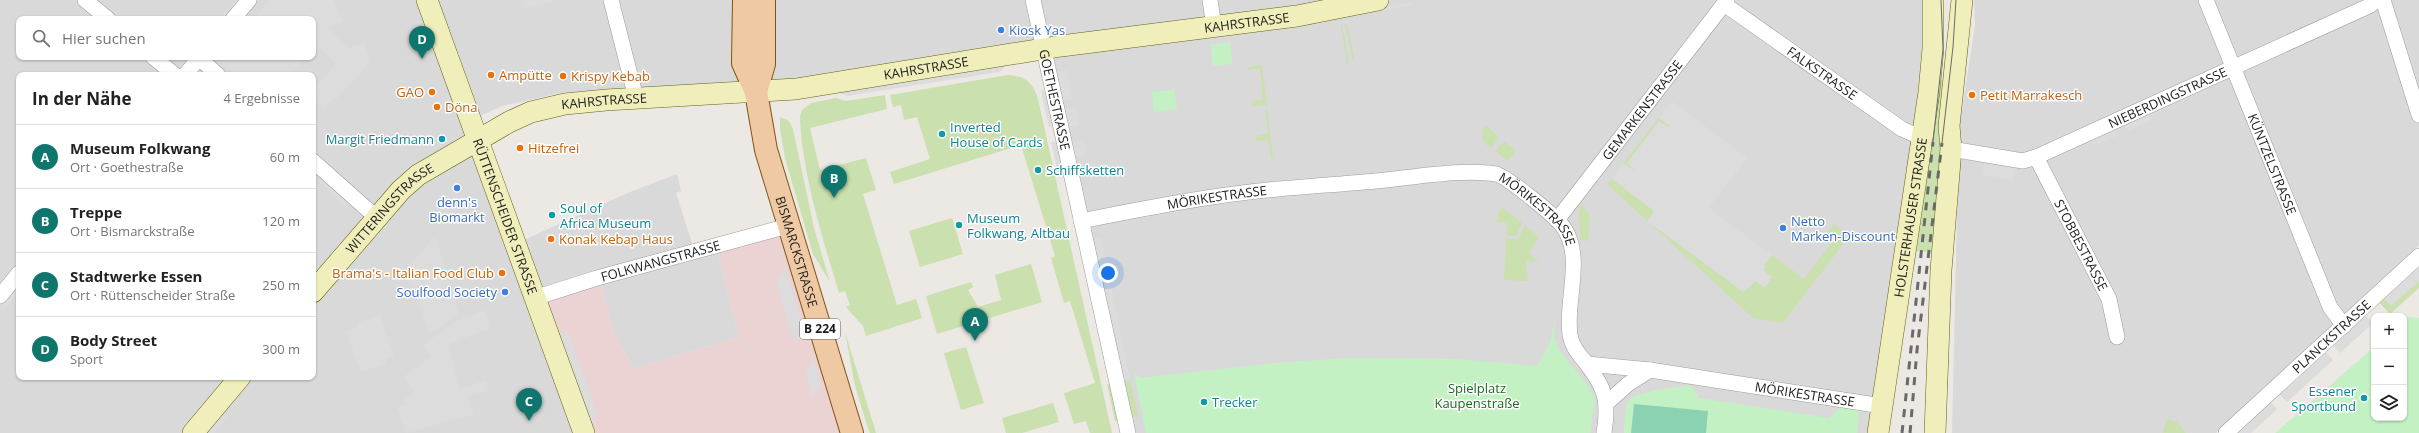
<!DOCTYPE html>
<html lang="de">
<meta charset="utf-8">
<style>
body{margin:0;font-family:"Open Sans",sans-serif;background:#f6f6f6;color:#222}
.controls{position:absolute;right:12px;bottom:12px;display:grid;overflow:hidden;border-radius:8px;box-shadow:0 1px 3px #0004}
.controls button{width:36px;height:36px;display:grid;place-items:center;padding:0;border:0;border-bottom:1px solid #e0e0e0;background:#fff;color:#222;font:20px sans-serif}
.you{position:absolute;left:1108px;top:273px;width:14px;height:14px;margin:-10px;border:3px solid #fff;border-radius:50%;background:#1a73e8;box-shadow:0 0 0 6px #1a73e833}
.badge{display:grid;place-items:center;width:26px;height:26px;border-radius:50%;background:#0f766e;color:#fff;font-size:13px;font-weight:700}
.pin{position:absolute;translate:-50% -33px;filter:drop-shadow(0 1px 2px #0008)}
.pin::after{content:'';position:absolute;top:21px;width:14px;height:12px;background:inherit;clip-path:polygon(0 0,100% 0,50% 100%)}
.list{margin:0;padding:0;list-style:none}
h2{display:flex;justify-content:space-between;align-items:center;height:52px;margin:0;padding:0 16px;font-size:17px}
h2 small{font-size:13px;font-weight:400;color:#767676}
.list li{display:grid;grid-template-columns:26px 1fr auto;gap:12px;align-items:center;box-sizing:border-box;height:64px;padding:0 16px;border-top:1px solid #e0e0e0}
.list b{display:block;font-size:15px;white-space:nowrap}
.list p{margin:0;font-size:13px;white-space:nowrap;color:#767676}
.list em{font-size:13px;font-style:normal;color:#767676}
.icon{flex:none;width:22px;height:22px;fill:none;stroke:currentColor;stroke-width:2;stroke-linecap:round;stroke-linejoin:round}
.map{position:relative;flex:none;width:2419px;height:433px;overflow:hidden}
.search{position:absolute;background:#fff;box-shadow:0 1px 3px #0004;left:16px;top:16px;width:300px;height:44px;display:flex;align-items:center;gap:10px;box-sizing:border-box;padding:0 14px;border-radius:8px;color:#767676;font-size:15px}
.panel{position:absolute;background:#fff;box-shadow:0 1px 3px #0004;left:16px;top:72px;width:300px;height:308px;border-radius:8px}
.map>svg:first-child{display:block}
.residential{fill:#dad9d9;fill-rule:evenodd}
.commercial{fill:#ebd3d4}
.grass{fill:#cae0ae}
.park{fill:#c4f1c4}
.pitch{fill:#8ad2b1}
.parking{fill:#dcdcdc}
.lines{fill:none;stroke-linecap:round;stroke-linejoin:round}
.street-casing{stroke:#9d9d9d;stroke-width:16}
.secondary-casing{stroke:#616312;stroke-width:22}
.primary-casing{stroke:#815412;stroke-width:24}
.street{stroke:#fff;stroke-width:15}
.secondary{stroke:#f0efbc;stroke-width:21}
.primary{stroke:#efc9a4;stroke-width:22}
.tram{stroke:#6a6a6a;stroke-width:1}
.rail{stroke:#6a6a6a;stroke-width:3;stroke-dasharray:8 8;stroke-linecap:butt}
.shop-dot{fill:#3f7fe0;stroke:#fff;stroke-width:1.5}
.food-dot{fill:#e8710a;stroke:#fff;stroke-width:1.5}
.culture-dot{fill:#0f9aa8;stroke:#fff;stroke-width:1.5}
.labels{text-anchor:middle;stroke-width:3;stroke-linejoin:round;paint-order:stroke}
.shield{fill:#fff;stroke:#606060;stroke-width:1}
.shield-label{font-size:12px;font-weight:bold;fill:#1c1c1c}
.street-label{font-size:13px;fill:#1c1c1c;stroke:#fff}
.shop-label{font-size:13px;fill:#366cbe;stroke:#fff;text-anchor:start}
.food-label{font-size:13px;fill:#c56008;stroke:#fff;text-anchor:start}
.culture-label{font-size:13px;fill:#0d838f;stroke:#fff;text-anchor:start}
.park-label{font-size:13px;fill:#196b19;stroke:#fff}
</style>
<div class="map">
<svg width="2419" height="433" viewBox="0 0 2419 433">
<rect width="100%" height="100%" fill="#ece8e3"/>
<g class="residential">
<path d="M0,0H1926L1925,72L1874,433H1125L1044,53L879,74L560,93L502,106L465,123L578,433H0ZM19,19H313V57H19ZM19,75H313V377H19Z"/>
<path d="M1974,0H2419V245L2328,332L2216,433H1952L1959,128L1975,26Z"/>
<path d="M677,174L681,191L676,193L695,253L717,248L739,337L633,369L613,331L600,280L535,296L515,244L630,192Z"/>
</g>
<path class="commercial" d="M786,229L850,433H587L537,300L600,280L613,331L633,369L739,337L717,248Z"/>
<g class="grass">
<path d="M1345,24H1347L1355,61H1353Z"/>
<path d="M1342,25L1349,62L1347,63L1341,26Z"/>
<path d="M1262,65L1267,105L1253,106L1252,101L1263,99L1260,68L1248,70V67Z"/>
<path d="M1008,75C1025,76 1033,82 1038,99L1112,433H1090L1086,421L1074,424L1064,393L1095,383L1070,301L1064,303L1051,258L1055,256L1021,145L894,184L890,172L930,159L917,117L904,120L901,105L893,107L890,95Z"/>
<path d="M1936,80H1945L1942,167L1934,252L1914,251Z"/>
<path d="M885,95L887,109L810,128L820,170L866,158L876,190L863,194L897,305L916,299L922,318L866,336L863,326L846,307L850,305L845,291L839,293C823,239 802,174 800,117L802,110L811,103L836,98L846,101Z"/>
<path d="M1265,109H1267L1273,158L1271,159L1268,140L1257,141L1256,136L1268,134Z"/>
<path d="M780,117L789,121L793,129L814,228L830,282L813,254L785,158L780,129Z"/>
<path d="M1659,118L1670,126L1668,127L1659,121L1631,159L1627,163L1636,170L1635,172L1623,163Z"/>
<path d="M1485,125L1499,137L1491,148C1482,143 1480,134 1485,125Z"/>
<path d="M1504,141L1516,150L1508,161L1495,151Z"/>
<path d="M1612,179L1655,211L1648,221L1743,292L1755,281L1765,287L1764,266L1772,255L1804,279L1834,239L1827,233L1834,224L1850,235L1783,323L1753,318L1607,184Z"/>
<path d="M1581,204L1590,216L1588,241L1580,240L1579,212Z"/>
<path d="M1501,207L1522,223L1516,236L1506,235L1507,223L1496,222Z"/>
<path d="M952,218L963,254L920,267L909,231Z"/>
<path d="M1525,225L1539,237L1529,253L1539,262L1526,261L1528,281L1504,280L1506,239H1518Z"/>
<path d="M1031,264L1042,302L937,334L926,296L971,282L973,287L968,290L978,307L1001,300L995,275Z"/>
<path d="M2419,281V288L2390,314L2376,299L2384,298L2391,305Z"/>
<path d="M845,332L876,433H870L868,428L855,386Z"/>
<path d="M966,347L984,403L961,410L944,353Z"/>
<path d="M1130,380L1138,416L1129,418L1123,381Z"/>
<path d="M1107,384L1113,386L1120,420L1115,421Z"/>
<path d="M1053,403L1059,422L1022,433H1006L1002,418Z"/>
<path d="M2166,419L2177,422L2186,433H2163Z"/>
</g>
<g class="park">
<path d="M1230,42L1232,64L1213,66L1211,45Z"/>
<path d="M1174,90L1177,109L1154,112L1152,92Z"/>
<path d="M2408,317L2419,318V433H2275L2374,347V418H2404V320Z"/>
<path d="M1555,318L1554,336L1558,349L1586,383L1595,398L1590,433H1146L1134,373L1140,378L1286,362L1351,358L1456,359L1537,366L1549,345Z"/>
<path d="M1691,385L1699,398L1829,418L1841,407L1859,411L1857,433H1624L1626,405L1631,397L1657,390Z"/>
</g>
<path class="pitch" d="M1634,404L1708,411L1706,433H1631Z"/>
<g class="parking">
<path d="M236,0H242L226,19H220Z"/>
<path d="M270,0H334L344,22L327,27L349,48L364,43L371,61L336,100L334,98L324,109L313,98V89L336,64L318,46L313,51V19H254Z"/>
<path d="M522,0H554V1L525,9Z"/>
<path d="M1411,2V5L1347,18L1338,20L1337,16Z"/>
<path d="M1010,43V47L915,62L914,58Z"/>
<path d="M223,57H307L290,75H235L219,61Z"/>
<path d="M1007,65L999,72L847,96L838,92Z"/>
<path d="M1067,70L1072,99L1062,101L1056,72Z"/>
<path d="M1045,90L1054,126L1049,127L1041,91Z"/>
<path d="M1672,101L1747,158L1709,208L1772,255L1764,265L1766,267L1763,270L1772,277L1765,288L1755,281L1744,292L1647,221L1654,211L1612,179L1623,163L1636,172L1627,163L1659,121L1668,127L1669,126L1659,118Z"/>
<path d="M1076,107L1079,125L1068,127L1065,109Z"/>
<path d="M2147,114L2153,120L2128,131L2122,125Z"/>
<path d="M2112,129L2120,135L2095,145L2089,140Z"/>
<path d="M1083,140L1086,155L1075,157L1072,142Z"/>
<path d="M1057,141L1064,174L1059,176L1051,142Z"/>
<path d="M1984,164L2015,168L2014,180L1983,176Z"/>
<path d="M321,176L348,200L347,208L320,184Z"/>
<path d="M435,236L459,314L430,334L406,269Z"/>
<path d="M1101,237L1130,380L1123,381L1092,239Z"/>
<path d="M785,266L805,333H802L797,343L794,342L776,282Z"/>
<path d="M2419,267V281L2391,306L2384,298Z"/>
<path d="M19,285V292L3,311L0,308Z"/>
<path d="M485,310L491,328L448,344L460,389L486,380L489,390L467,396L474,414L406,433L397,408L405,405L404,399L414,392L403,377L431,357L423,345L465,315L466,317Z"/>
<path d="M380,315L394,356L385,359L386,363L361,372L346,331L357,327L358,323Z"/>
<path d="M2365,315L2373,323L2340,353L2333,345Z"/>
<path d="M567,329L598,415L589,425L558,339Z"/>
<path d="M2326,352L2333,360L2287,402L2280,395Z"/>
<path d="M814,360L821,384L812,398L805,372Z"/>
<path d="M2270,402L2277,409L2251,433H2237Z"/>
<path d="M219,413L229,416L215,433H203Z"/>
</g>
<g class="lines">
<g class="street-casing">
<g id="street">
<path d="M85,0L108,19"/>
<path d="M611,0L636,98"/>
<path id="s1" d="M1033,0L1128,433"/>
<path d="M1210,0L1214,27"/>
<path id="s2" d="M2206,0L2330,307L2344,326"/>
<path d="M2383,0L2419,115"/>
<path id="s3" d="M1724,4L1902,129L1922,138"/>
<path d="M233,19L249,0"/>
<path d="M153,57L175,75"/>
<path d="M199,58L218,75"/>
<path d="M185,75L200,57"/>
<path id="s4" d="M1951,149L2023,161L2036,157L2369,6L2377,0"/>
<path id="s5" d="M2036,157L2109,299L2117,337"/>
<path d="M313,161L377,218"/>
<path id="s6" d="M1557,220L1727,0"/>
<path id="s7" d="M1081,221C1146,208 1212,195 1278,189C1311,186 1344,184 1376,181C1411,178 1462,168 1496,174C1506,176 1557,217 1564,228C1584,258 1565,301 1570,335C1572,347 1579,354 1586,363C1606,389 1609,401 1604,433"/>
<path d="M0,296L19,273"/>
<path id="s8" d="M534,298L597,278L788,226"/>
<path id="s9" d="M1587,364L1650,370L1882,406"/>
<path d="M1608,402L1628,384L1650,370"/>
<path id="s10" d="M2226,433L2419,256"/>
</g>
</g>
<g class="secondary-casing">
<g id="secondary">
<path id="s11" d="M427,0L584,433"/>
<path id="s12" d="M313,292L401,190L418,175L509,122L531,112L565,104L606,100L796,89L1061,46L1297,16L1378,0"/>
<path d="M193,433L240,377"/>
<path id="s13" d="M1878,433L1929,92L1933,49V0"/>
<path d="M1935,433L1941,270L1951,149L1949,126L1962,0"/>
</g>
</g>
<g class="primary-casing">
<g id="primary">
<path id="s14" d="M744,0L743,63L756,92L766,150L852,433"/>
<path d="M756,92L764,64V0"/>
</g>
</g>
<use href="#street" class="street"/>
<use href="#secondary" class="secondary"/>
<use href="#primary" class="primary"/>
<g class="tram">
<path d="M1933,142L1943,49L1941,0"/>
<path d="M1942,143L1953,47L1956,0"/>
</g>
<g class="rail">
<path d="M1902,433L1933,142"/>
<path d="M1910,433L1917,350L1942,143"/>
</g>
</g>
<g class="shop-dot">
<circle cx="1001" cy="30" r="4"/>
<circle cx="457" cy="188" r="4"/>
<circle cx="1783" cy="228" r="4"/>
<circle cx="505" cy="292" r="4"/>
</g>
<g class="food-dot">
<circle cx="491" cy="75" r="4"/>
<circle cx="563" cy="76" r="4"/>
<circle cx="432" cy="92" r="4"/>
<circle cx="1972" cy="95" r="4"/>
<circle cx="437" cy="107" r="4"/>
<circle cx="520" cy="148" r="4"/>
<circle cx="551" cy="239" r="4"/>
<circle cx="502" cy="273" r="4"/>
</g>
<g class="culture-dot">
<circle cx="942" cy="134" r="4"/>
<circle cx="442" cy="139" r="4"/>
<circle cx="1038" cy="170" r="4"/>
<circle cx="552" cy="215" r="4"/>
<circle cx="959" cy="225" r="4"/>
<circle cx="2364" cy="398" r="4"/>
<circle cx="1204" cy="402" r="4"/>
</g>
<g class="labels">
<rect class="shield" x="800" y="319" width="40" height="20" rx="3"/>
<g class="shield-label">
<text x="820" y="333">B 224</text>
</g>
<g class="street-label">
<text dy="5" stroke="none"><textPath href="#s12" startOffset="1009">KAHRSTRASSE</textPath></text>
<text dy="5" stroke="none"><textPath href="#s12" startOffset="685">KAHRSTRASSE</textPath></text>
<text dy="5" stroke="none"><textPath href="#s3" startOffset="120">FALKSTRASSE</textPath></text>
<text dy="5" stroke="none"><textPath href="#s4" startOffset="231">NIEBERDINGSTRASSE</textPath></text>
<text dy="5" stroke="none"><textPath href="#s1" startOffset="102">GOETHESTRASSE</textPath></text>
<text dy="5" stroke="none"><textPath href="#s12" startOffset="361">KAHRSTRASSE</textPath></text>
<text dy="5" stroke="none"><textPath href="#s6" startOffset="139">GEMARKENSTRASSE</textPath></text>
<text dy="5" stroke="none"><textPath href="#s2" startOffset="177">KÜNTZELSTRASSE</textPath></text>
<text dy="5" stroke="none"><textPath href="#s7" startOffset="138">MÖRIKESTRASSE</textPath></text>
<text dy="5" stroke="none"><textPath href="#s12" startOffset="114">WITTERINGSTRASSE</textPath></text>
<text dy="5" stroke="none"><textPath href="#s7" startOffset="474">MÖRIKESTRASSE</textPath></text>
<text dy="5" stroke="none"><textPath href="#s11" startOffset="230">RÜTTENSCHEIDER STRASSE</textPath></text>
<text dy="5" stroke="none"><textPath href="#s13" startOffset="218">HOLSTERHAUSER STRASSE</textPath></text>
<text dy="5" stroke="none"><textPath href="#s5" startOffset="99">STOBBESTRASSE</textPath></text>
<text dy="5" stroke="none"><textPath href="#s14" startOffset="260">BISMARCKSTRASSE</textPath></text>
<text dy="5" stroke="none"><textPath href="#s8" startOffset="132">FOLKWANGSTRASSE</textPath></text>
<text dy="5" stroke="none"><textPath href="#s10" startOffset="143">PLANCKSTRASSE</textPath></text>
<text dy="5" stroke="none"><textPath href="#s9" startOffset="220">MÖRIKESTRASSE</textPath></text>
</g>
<g class="shop-label">
<text x="1009" y="35">Kiosk Yas</text>
<text x="457" y="207" text-anchor="middle">denn's<tspan x="457" dy="15">Biomarkt</tspan></text>
<text x="1791" y="226">Netto<tspan x="1791" dy="15">Marken-Discount</tspan></text>
<text x="497" y="297" text-anchor="end">Soulfood Society</text>
</g>
<g class="food-label">
<text x="499" y="80">Ampütte</text>
<text x="571" y="81">Krispy Kebab</text>
<text x="424" y="97" text-anchor="end">GAO</text>
<text x="1980" y="100">Petit Marrakesch</text>
<text x="445" y="112">Döna</text>
<text x="528" y="153">Hitzefrei</text>
<text x="559" y="244">Konak Kebap Haus</text>
<text x="494" y="278" text-anchor="end">Brama's - Italian Food Club</text>
</g>
<g class="culture-label">
<text x="950" y="132">Inverted<tspan x="950" dy="15">House of Cards</tspan></text>
<text x="434" y="144" text-anchor="end">Margit Friedmann</text>
<text x="1046" y="175">Schiffsketten</text>
<text x="560" y="213">Soul of<tspan x="560" dy="15">Africa Museum</tspan></text>
<text x="967" y="223">Museum<tspan x="967" dy="15">Folkwang, Altbau</tspan></text>
<text x="2356" y="396" text-anchor="end">Essener<tspan x="2356" dy="15">Sportbund</tspan></text>
<text x="1212" y="407">Trecker</text>
</g>
<g class="park-label">
<text x="1477" y="393">Spielplatz<tspan x="1477" dy="15">Kaupenstraße</tspan></text>
</g>
</g>
</svg>
<div class="controls">
<button>+</button>
<button>−</button>
<button><svg class="icon" aria-label="layers" viewBox="0 0 24 24"><path d="M12 4l9 5-9 5-9-5zM3 14l9 5 9-5"/></svg></button>
</div>
<div class="you"></div>
<div class="pin badge" style="left:975px;top:341px">A</div>
<div class="pin badge" style="left:834px;top:198px">B</div>
<div class="pin badge" style="left:529px;top:421px">C</div>
<div class="pin badge" style="left:422px;top:59px">D</div>
<div class="search"><svg class="icon" aria-label="search" viewBox="0 0 24 24"><circle cx="10" cy="10" r="6"/><path d="M15 15l6 6"/></svg>Hier suchen</div>
<section class="panel">
<h2>In der Nähe<small>4 Ergebnisse</small></h2>
<ul class="list">
<li><span class="badge">A</span><div><b>Museum Folkwang</b><p>Ort · Goethestraße</p></div><em>60 m</em></li>
<li><span class="badge">B</span><div><b>Treppe</b><p>Ort · Bismarckstraße</p></div><em>120 m</em></li>
<li><span class="badge">C</span><div><b>Stadtwerke Essen</b><p>Ort · Rüttenscheider Straße</p></div><em>250 m</em></li>
<li><span class="badge">D</span><div><b>Body Street</b><p>Sport</p></div><em>300 m</em></li>
</ul>
</section>
</div>
